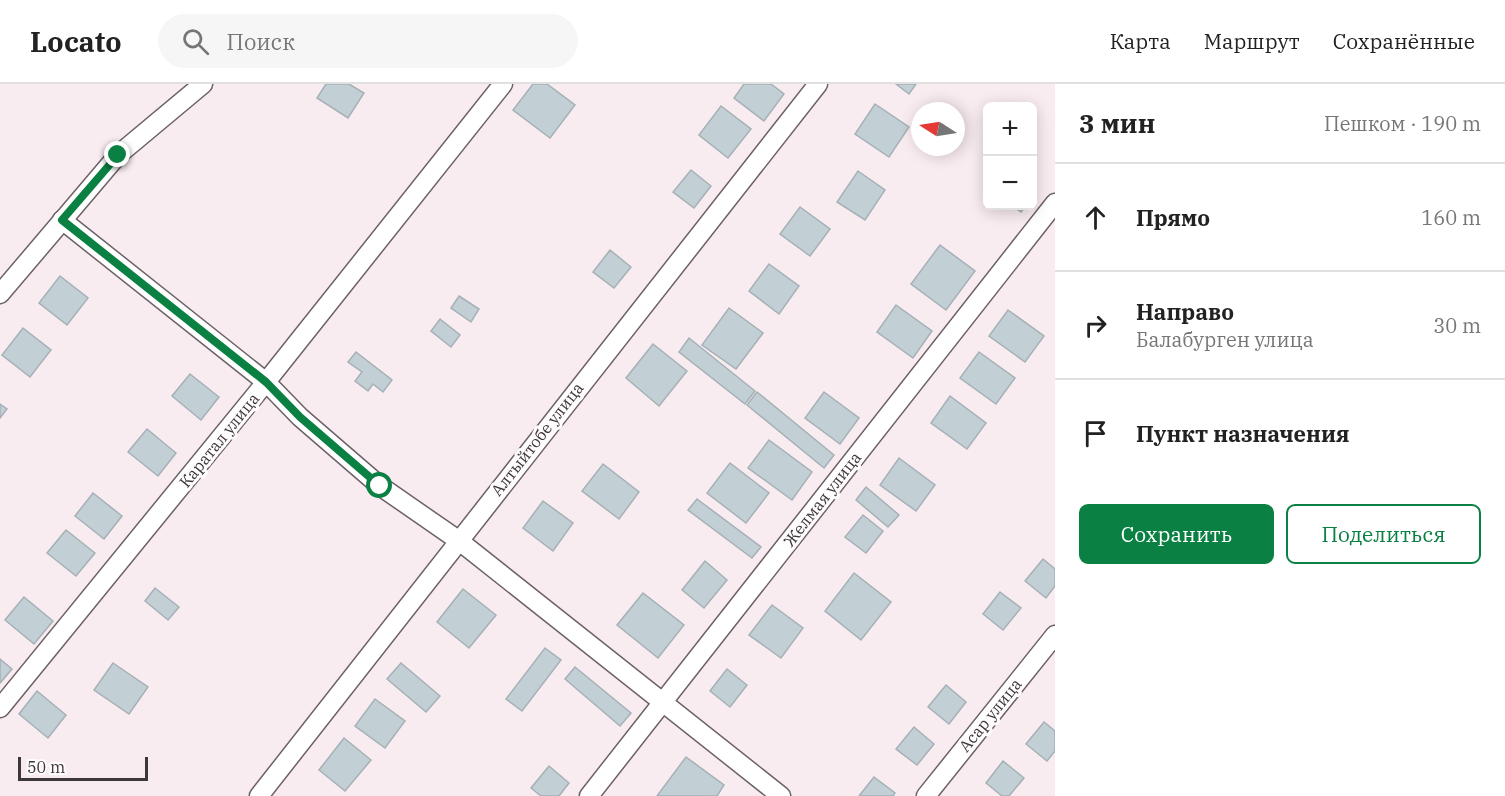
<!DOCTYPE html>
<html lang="ru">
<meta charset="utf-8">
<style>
body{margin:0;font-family:"IBM Plex Serif",serif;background:#f6f6f6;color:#222}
.controls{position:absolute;right:18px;top:18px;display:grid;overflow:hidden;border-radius:9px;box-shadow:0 3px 15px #0003}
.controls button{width:54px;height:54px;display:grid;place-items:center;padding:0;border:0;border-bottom:2px solid #e0e0e0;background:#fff;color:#222;font:30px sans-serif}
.compass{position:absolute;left:911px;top:18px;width:54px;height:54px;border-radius:50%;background:#fff;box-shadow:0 3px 15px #0003;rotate:282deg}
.scale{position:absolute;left:18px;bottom:15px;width:130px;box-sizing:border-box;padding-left:6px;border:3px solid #3c3739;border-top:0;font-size:16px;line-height:21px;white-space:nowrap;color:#3c3739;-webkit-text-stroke:4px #fffcfd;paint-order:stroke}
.stop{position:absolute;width:18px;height:18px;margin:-14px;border:4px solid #0b8043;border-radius:50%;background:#fff}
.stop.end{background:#0b8043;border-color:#fff;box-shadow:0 2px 6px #0008}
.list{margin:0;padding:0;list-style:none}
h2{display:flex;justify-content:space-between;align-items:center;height:78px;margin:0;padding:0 24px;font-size:26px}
h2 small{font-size:20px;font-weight:400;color:#767676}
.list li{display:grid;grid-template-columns:39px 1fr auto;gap:18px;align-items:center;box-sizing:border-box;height:108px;padding:0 24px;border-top:2px solid #e0e0e0}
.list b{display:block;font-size:22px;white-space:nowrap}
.list p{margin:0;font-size:20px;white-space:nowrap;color:#767676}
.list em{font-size:20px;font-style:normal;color:#767676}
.actions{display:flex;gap:12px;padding:18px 24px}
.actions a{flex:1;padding:14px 0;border:2px solid #0b8043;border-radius:9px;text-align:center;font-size:21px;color:#0b8043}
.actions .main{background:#0b8043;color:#fff}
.icon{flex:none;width:33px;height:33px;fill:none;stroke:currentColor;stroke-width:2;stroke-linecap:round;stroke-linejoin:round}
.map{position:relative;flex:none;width:1055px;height:712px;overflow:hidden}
header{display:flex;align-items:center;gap:36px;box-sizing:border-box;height:84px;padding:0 30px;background:#fff;border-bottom:2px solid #e0e0e0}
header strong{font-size:28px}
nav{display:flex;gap:33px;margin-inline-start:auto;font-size:21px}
.search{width:420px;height:54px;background:#f6f6f6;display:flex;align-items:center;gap:15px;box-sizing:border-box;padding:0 21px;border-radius:33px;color:#767676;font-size:22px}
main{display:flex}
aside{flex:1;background:#fff}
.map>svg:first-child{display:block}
.building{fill:#c2cfd4;stroke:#a5b1b6;stroke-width:1.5}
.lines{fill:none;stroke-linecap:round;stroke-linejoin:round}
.minor-casing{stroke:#6c6165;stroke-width:21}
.minor{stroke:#fff;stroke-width:18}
.route{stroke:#0b8043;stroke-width:8}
.labels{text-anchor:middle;stroke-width:6;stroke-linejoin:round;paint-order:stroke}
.street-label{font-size:16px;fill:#3c3739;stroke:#fffcfd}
</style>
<header>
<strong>Locato</strong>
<div class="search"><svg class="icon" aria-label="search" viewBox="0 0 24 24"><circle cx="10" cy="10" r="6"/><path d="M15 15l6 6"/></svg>Поиск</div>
<nav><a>Карта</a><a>Маршрут</a><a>Сохранённые</a></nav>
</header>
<main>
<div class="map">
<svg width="1055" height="712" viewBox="0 0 1055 712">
<rect width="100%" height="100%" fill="#f9ecf0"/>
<g class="building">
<path d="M326,0H349L364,9L348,34L317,14Z"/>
<path d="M533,0H547L575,21L550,54L513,26Z"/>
<path d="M744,0H771L784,10L764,37L734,14Z"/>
<path d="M896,0H916L909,10Z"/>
<path d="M875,20L909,43L889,73L855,50Z"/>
<path d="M721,22L751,45L728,74L699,51Z"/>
<path d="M691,86L711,102L694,124L673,108Z"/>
<path d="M858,87L885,106L865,136L837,118Z"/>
<path d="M1013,122H1026L1021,128Z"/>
<path d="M800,123L830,145L810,172L780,150Z"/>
<path d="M940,161L975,187L946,226L911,200Z"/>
<path d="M610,166L631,183L614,204L593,188Z"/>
<path d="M769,180L799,202L779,230L749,207Z"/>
<path d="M60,192L88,214L67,241L39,219Z"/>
<path d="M459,212L479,225L471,238L451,224Z"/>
<path d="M896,221L932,247L913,274L877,248Z"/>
<path d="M729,224L763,249L736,285L702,261Z"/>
<path d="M1008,226L1044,252L1025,278L989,252Z"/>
<path d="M440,235L460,251L451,263L431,247Z"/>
<path d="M23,244L51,266L30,293L2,271Z"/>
<path d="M689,254L755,307L745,320L679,268Z"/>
<path d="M653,260L687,287L659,322L626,294Z"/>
<path d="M356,268L392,296L383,308L373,300L368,307L355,297L362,288L348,278Z"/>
<path d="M979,268L1015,294L996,320L960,294Z"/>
<path d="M190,290L219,313L201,336L172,312Z"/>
<path d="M757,308L834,371L824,384L747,321Z"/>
<path d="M824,308L859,334L840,360L805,334Z"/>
<path d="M950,312L986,339L967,365L931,339Z"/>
<path d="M0,320L7,325L0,334Z"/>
<path d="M147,345L176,369L158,392L128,368Z"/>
<path d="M769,356L812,388L792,416L748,384Z"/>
<path d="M899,374L935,401L916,427L880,401Z"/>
<path d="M730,379L769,409L746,439L707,409Z"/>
<path d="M603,380L639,408L619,435L582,407Z"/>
<path d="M866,403L899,431L888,443L856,416Z"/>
<path d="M93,409L122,432L104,455L75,432Z"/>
<path d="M697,415L761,463L752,474L688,426Z"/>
<path d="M543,417L573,439L553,467L523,444Z"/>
<path d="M863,431L883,447L866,469L845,453Z"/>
<path d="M66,446L95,469L76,492L47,469Z"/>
<path d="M1043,475L1055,485V502L1046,514L1025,497Z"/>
<path d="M705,477L727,496L704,524L682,506Z"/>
<path d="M854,489L891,518L861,556L825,527Z"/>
<path d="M155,504L179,523L168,536L145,517Z"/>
<path d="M463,505L496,531L469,564L437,538Z"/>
<path d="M1000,508L1021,524L1003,546L983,530Z"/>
<path d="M643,509L684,541L658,574L617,541Z"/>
<path d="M24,513L53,537L34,560L5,536Z"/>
<path d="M772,521L803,544L781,574L749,551Z"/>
<path d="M545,564L561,576L522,627L506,615Z"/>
<path d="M0,575L12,585L0,599Z"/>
<path d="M113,579L148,603L129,630L94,606Z"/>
<path d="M401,579L440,612L426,628L387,595Z"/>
<path d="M575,583L631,629L620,642L565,595Z"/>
<path d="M727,585L747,601L730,623L710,607Z"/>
<path d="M946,601L966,618L949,640L928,623Z"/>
<path d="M37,607L66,631L48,654L19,630Z"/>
<path d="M375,615L405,637L385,664L355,642Z"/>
<path d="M1044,638L1055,647V667L1047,677L1026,660Z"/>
<path d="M914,643L934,660L917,681L896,665Z"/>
<path d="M344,654L371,676L345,707L319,686Z"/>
<path d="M686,673L724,701L717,712H657Z"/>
<path d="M1003,677L1024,694L1009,712H1002L986,699Z"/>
<path d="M549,682L569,699L559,712H541L531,704Z"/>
<path d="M874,693L895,709L893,712H859Z"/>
</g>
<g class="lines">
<g class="minor-casing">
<g id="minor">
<path d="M62,136L266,298L300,333L380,402L458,456L781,712"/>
<path d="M0,210L118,71L203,0"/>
<path d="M0,624L266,298L503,0"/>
<path d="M259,712L818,0"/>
<path d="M589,712L1055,119"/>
<path d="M926,712L1055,551"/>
</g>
</g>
<use href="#minor" class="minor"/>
</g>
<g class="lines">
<path class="route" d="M118,71L62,136L266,298L300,333L380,402"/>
</g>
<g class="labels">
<g class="street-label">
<text transform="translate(537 355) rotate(-52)" y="6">Алтыйтобе улица</text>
<text transform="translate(219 356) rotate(-51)" y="6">Каратал улица</text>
<text transform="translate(822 415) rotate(-52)" y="6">Желмая улица</text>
<text transform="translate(990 631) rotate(-51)" y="6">Асар улица</text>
</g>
</g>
</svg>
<div class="controls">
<button>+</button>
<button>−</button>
</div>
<svg class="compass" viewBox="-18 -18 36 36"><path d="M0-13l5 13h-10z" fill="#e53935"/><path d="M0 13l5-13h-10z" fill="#767676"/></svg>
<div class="scale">50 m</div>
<div class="stop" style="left:380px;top:402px"></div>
<div class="stop end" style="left:118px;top:71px"></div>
</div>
<aside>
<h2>3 мин<small>Пешком · 190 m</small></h2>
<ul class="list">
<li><svg class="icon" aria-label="ahead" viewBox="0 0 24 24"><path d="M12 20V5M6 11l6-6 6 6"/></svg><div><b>Прямо</b></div><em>160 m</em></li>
<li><svg class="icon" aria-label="right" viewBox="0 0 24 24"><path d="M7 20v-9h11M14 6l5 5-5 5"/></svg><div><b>Направо</b><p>Балабурген улица</p></div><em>30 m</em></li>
<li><svg class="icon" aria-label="arrive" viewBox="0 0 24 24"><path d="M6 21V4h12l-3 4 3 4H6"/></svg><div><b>Пункт назначения</b></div></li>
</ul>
<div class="actions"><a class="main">Сохранить</a><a>Поделиться</a></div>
</aside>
</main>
